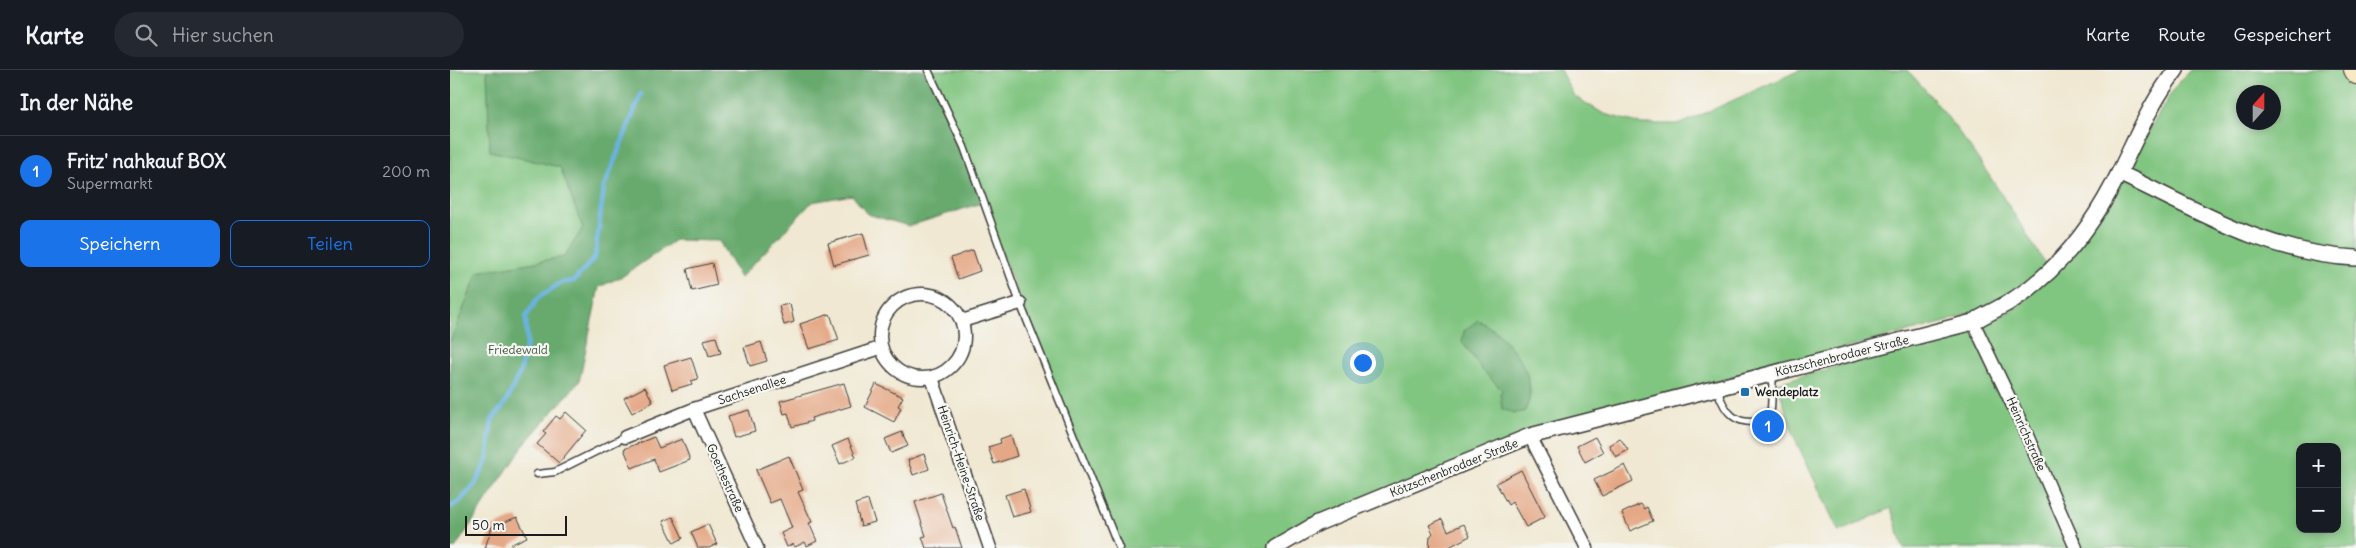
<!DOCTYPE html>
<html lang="de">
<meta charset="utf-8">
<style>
body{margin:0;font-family:Delius,sans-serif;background:#242831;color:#f1f3f6}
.controls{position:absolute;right:15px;bottom:15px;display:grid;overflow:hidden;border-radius:10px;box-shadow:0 2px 8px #0003}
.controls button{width:45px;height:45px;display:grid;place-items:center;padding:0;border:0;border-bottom:1px solid #363941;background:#171b24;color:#f1f3f6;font:25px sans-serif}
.compass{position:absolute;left:1786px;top:15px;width:45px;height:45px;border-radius:50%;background:#171b24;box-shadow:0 2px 8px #0003;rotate:21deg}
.scale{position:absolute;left:15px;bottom:12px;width:102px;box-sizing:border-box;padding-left:5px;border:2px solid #1c1c1c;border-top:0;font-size:14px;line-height:18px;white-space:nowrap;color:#1c1c1c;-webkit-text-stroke:4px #f6f6f2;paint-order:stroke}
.you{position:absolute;left:912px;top:292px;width:18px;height:18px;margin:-12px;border:4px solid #fff;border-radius:50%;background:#1a73e8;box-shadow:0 0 0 8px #1a73e833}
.badge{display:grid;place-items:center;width:32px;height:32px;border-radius:50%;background:#1a73e8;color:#fff;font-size:16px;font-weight:700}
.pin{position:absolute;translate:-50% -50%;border:2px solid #fff;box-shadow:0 1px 5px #0006}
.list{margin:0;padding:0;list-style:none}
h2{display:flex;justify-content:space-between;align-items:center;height:65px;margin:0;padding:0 20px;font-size:21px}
h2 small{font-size:16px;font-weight:400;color:#9ea1a6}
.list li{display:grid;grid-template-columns:32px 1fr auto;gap:15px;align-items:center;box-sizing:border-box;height:70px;padding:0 20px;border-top:1px solid #363941}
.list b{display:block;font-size:19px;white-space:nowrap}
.list p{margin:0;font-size:16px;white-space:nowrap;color:#9ea1a6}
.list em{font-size:16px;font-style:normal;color:#9ea1a6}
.actions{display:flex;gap:10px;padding:15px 20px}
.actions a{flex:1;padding:11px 0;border:1px solid #1a73e8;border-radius:10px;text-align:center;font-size:18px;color:#1a73e8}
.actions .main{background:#1a73e8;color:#fff}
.icon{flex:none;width:28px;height:28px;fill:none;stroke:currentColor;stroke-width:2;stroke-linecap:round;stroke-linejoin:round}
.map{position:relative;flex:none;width:1906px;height:478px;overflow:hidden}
header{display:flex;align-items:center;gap:30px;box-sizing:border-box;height:70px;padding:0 25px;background:#171b24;border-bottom:1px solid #363941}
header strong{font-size:24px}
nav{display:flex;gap:28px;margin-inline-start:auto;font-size:18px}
.search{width:350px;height:45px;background:#242831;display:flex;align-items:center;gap:12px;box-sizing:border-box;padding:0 18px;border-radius:28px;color:#9ea1a6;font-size:19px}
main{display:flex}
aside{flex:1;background:#171b24}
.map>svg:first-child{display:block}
.green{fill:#80c580;stroke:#4e704e;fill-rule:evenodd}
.forest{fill:#68aa6e;stroke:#426345}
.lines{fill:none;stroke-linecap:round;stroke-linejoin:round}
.stream{stroke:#6ab3e2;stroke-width:4.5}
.building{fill:#e5a886}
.service-casing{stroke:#3c3b37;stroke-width:9}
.minor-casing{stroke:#3c3b37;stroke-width:15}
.tertiary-casing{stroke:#3c3b37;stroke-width:18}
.secondary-casing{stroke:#3c3b37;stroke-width:20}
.service{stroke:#fff;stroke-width:6}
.minor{stroke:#fff;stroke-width:12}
.tertiary{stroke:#fff;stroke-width:15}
.secondary{stroke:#f8e8c3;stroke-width:18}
.poi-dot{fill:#1f6fb2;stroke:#f6f6f2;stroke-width:2}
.labels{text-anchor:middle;stroke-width:4.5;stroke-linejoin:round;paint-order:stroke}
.park-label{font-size:12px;fill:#3f573f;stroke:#f6f6f2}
.street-label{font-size:12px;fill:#1c1c1c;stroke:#f6f6f2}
.poi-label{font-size:12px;font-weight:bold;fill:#1c1c1c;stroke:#f6f6f2;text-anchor:start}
</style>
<header>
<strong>Karte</strong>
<div class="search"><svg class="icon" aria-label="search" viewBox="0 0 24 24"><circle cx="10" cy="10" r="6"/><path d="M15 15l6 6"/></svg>Hier suchen</div>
<nav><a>Karte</a><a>Route</a><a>Gespeichert</a></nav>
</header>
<main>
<aside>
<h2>In der Nähe<small></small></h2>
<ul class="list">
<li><span class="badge">1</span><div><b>Fritz' nahkauf BOX</b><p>Supermarkt</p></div><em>200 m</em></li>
</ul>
<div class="actions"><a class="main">Speichern</a><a>Teilen</a></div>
</aside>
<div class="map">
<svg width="1906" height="478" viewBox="0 0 1906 478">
<rect width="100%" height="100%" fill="#f6f6f2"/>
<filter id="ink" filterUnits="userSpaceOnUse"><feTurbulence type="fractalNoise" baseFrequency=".02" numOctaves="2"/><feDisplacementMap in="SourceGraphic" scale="10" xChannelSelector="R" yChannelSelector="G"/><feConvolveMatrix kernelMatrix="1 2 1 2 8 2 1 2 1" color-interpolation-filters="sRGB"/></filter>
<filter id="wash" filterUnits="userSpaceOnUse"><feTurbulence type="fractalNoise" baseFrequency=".0096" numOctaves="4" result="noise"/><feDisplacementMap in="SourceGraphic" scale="20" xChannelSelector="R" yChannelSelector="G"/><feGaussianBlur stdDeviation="1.12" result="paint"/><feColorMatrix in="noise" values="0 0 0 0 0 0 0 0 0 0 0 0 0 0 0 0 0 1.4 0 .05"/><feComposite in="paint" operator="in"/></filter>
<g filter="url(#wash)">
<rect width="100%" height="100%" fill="#f0e8d2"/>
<g class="green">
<path d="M0,0H37L40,81L110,97L133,158L114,187L28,202L0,273Z"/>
<path d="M478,0H1110L1124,26L1154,44L1192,54H1231L1350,0H1457C1513,58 1553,128 1597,196C1563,223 1534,240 1492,253L1088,358L818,478H672C605,320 543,159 478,0ZM1042,257C1063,279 1093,311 1074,342L1050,325L1052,320Z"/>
<path d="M1740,0H1890L1906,23V478H1453L1441,438L1389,462L1345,369L1327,313L1530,256L1559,242L1577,229L1690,76L1725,17ZM1794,22H1824V52H1794ZM1850,377H1887V459H1850Z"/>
</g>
<g class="forest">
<path d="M37,0H478L513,77L532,133L459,156L417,144L402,125L362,132L290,208L269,171L225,170L173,206L149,217L129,312L75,373L5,478H0V273L28,202L114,187L133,158L110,97L40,81Z"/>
<path d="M1028,250C1057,265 1094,308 1074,342L1064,343L1052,339L1050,324L1052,320L1033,301L1012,272L1014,261Z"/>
</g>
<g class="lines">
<path class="stream" d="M0,437L10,431L26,413L37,391L42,350L56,332L70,302L77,274L76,247L87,229L110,213L124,211L145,187L154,117L191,24"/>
</g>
<g id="blocks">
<g class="building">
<path d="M413,163L419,185L384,195L378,173Z"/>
<path d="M523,180L530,201L508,209L501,188Z"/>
<path d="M262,193L267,215L242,221L237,199Z"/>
<path d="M340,234L344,252L334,255L329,236Z"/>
<path d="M380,244L389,270L359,279L350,254Z"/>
<path d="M266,267L271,283L259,286L254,270Z"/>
<path d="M311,272L317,291L300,296L294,277Z"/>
<path d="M241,287L248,309L241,311L242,314L222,320L214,295Z"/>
<path d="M394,313L401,336L361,348L362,351L342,357L338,343L334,344L330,331Z"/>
<path d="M426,314L453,327L448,336L451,338L444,352L415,337Z"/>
<path d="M195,317L203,332L182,343L174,328Z"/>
<path d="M299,340L305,361L284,367L278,346Z"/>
<path d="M116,342L136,360L109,393L87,374L96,364L93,362L106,346L110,349Z"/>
<path d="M1325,350L1328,361L1315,365L1313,356Z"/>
<path d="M452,362L458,376L441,383L435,369Z"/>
<path d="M561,365L567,386L544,394L538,377L551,373L550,369Z"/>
<path d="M204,367L209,378L232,369L240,390L209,402L204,389L182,398L174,379Z"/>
<path d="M1145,367L1153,382L1135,392L1127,376Z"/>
<path d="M1170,368L1178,380L1166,387L1159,375Z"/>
<path d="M398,369L406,387L390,394L382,376Z"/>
<path d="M474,384L479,399L463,405L458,390Z"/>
<path d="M339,386L353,420L348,422L362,452L359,453L367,471L357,476L355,472L345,477L343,474L337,477L331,463L342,458L330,429L320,433L306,400Z"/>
<path d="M1175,395L1183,411L1152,426L1144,410Z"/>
<path d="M1071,400L1095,447L1076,457L1062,432L1058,435L1046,413Z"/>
<path d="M574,419L581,442L562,447L555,425Z"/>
<path d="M491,423L503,458L505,457L512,478H476L472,467L476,466L465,432Z"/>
<path d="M418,430L425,452L411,456L405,434Z"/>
<path d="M1191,434L1194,439L1197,437L1203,451L1180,461L1172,443Z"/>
<path d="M67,447L77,467L62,474L60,478H35L42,457Z"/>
<path d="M223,447L233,468L224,473L213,451Z"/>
<path d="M992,449L998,461L1014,454L1020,466L997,478H979L980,467L983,463L979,455Z"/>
<path d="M258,454L267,474L259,478H248L241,462Z"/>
</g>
</g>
</g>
<g filter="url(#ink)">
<use href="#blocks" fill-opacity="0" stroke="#3c3b37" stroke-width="1"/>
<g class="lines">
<g class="service-casing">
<g id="service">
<path d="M478,0L514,77L570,233L669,478"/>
<path d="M1267,319C1275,344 1286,356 1313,351L1321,339L1323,303"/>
<path d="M87,404L105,402L175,367"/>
</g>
</g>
<g class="minor-casing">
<g id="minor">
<circle cx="472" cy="266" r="42"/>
<path d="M512,251L570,233"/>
<path d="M1523,252L1575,361L1626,478"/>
<path d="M482,308L540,478"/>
<path d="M244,339L307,478"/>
<path d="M1080,366L1137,478"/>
<path d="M175,367L244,339L430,278"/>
</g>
</g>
<g class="tertiary-casing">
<g id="tertiary">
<path d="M1669,103C1745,139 1820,185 1906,188"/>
<path d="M825,478L868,453L1080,366L1523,252C1536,244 1550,238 1563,230C1611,199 1644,154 1669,103C1687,67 1701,32 1726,0"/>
</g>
</g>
<g class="secondary-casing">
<path id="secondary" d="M1903,0L1906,5"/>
</g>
<use href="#service" class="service"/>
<use href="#minor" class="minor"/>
<use href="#tertiary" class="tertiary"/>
<use href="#secondary" class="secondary"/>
</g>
</g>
<rect class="poi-dot" x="1290" y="317" width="10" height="10" rx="2.5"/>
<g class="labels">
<g class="park-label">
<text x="68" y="284">Friedewald</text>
</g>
<g class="street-label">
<text transform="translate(1392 286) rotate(-14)" y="4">Kötzschenbrodaer Straße</text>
<text transform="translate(302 320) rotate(-18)" y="4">Sachsenallee</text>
<text transform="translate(1576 364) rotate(66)" y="4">Heinrichstraße</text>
<text transform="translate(511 393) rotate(71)" y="4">Heinrich-Heine-Straße</text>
<text transform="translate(1004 398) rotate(-22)" y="4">Kötzschenbrodaer Straße</text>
<text transform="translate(275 408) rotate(66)" y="4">Goethestraße</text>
</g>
<g class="poi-label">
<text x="1305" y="326">Wendeplatz</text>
</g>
</g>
</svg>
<div class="controls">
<button>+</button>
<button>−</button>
</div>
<svg class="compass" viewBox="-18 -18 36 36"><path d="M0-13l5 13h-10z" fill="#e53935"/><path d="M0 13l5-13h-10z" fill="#9ea1a6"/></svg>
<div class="scale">50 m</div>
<div class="you"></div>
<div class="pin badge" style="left:1318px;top:356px">1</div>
</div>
</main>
